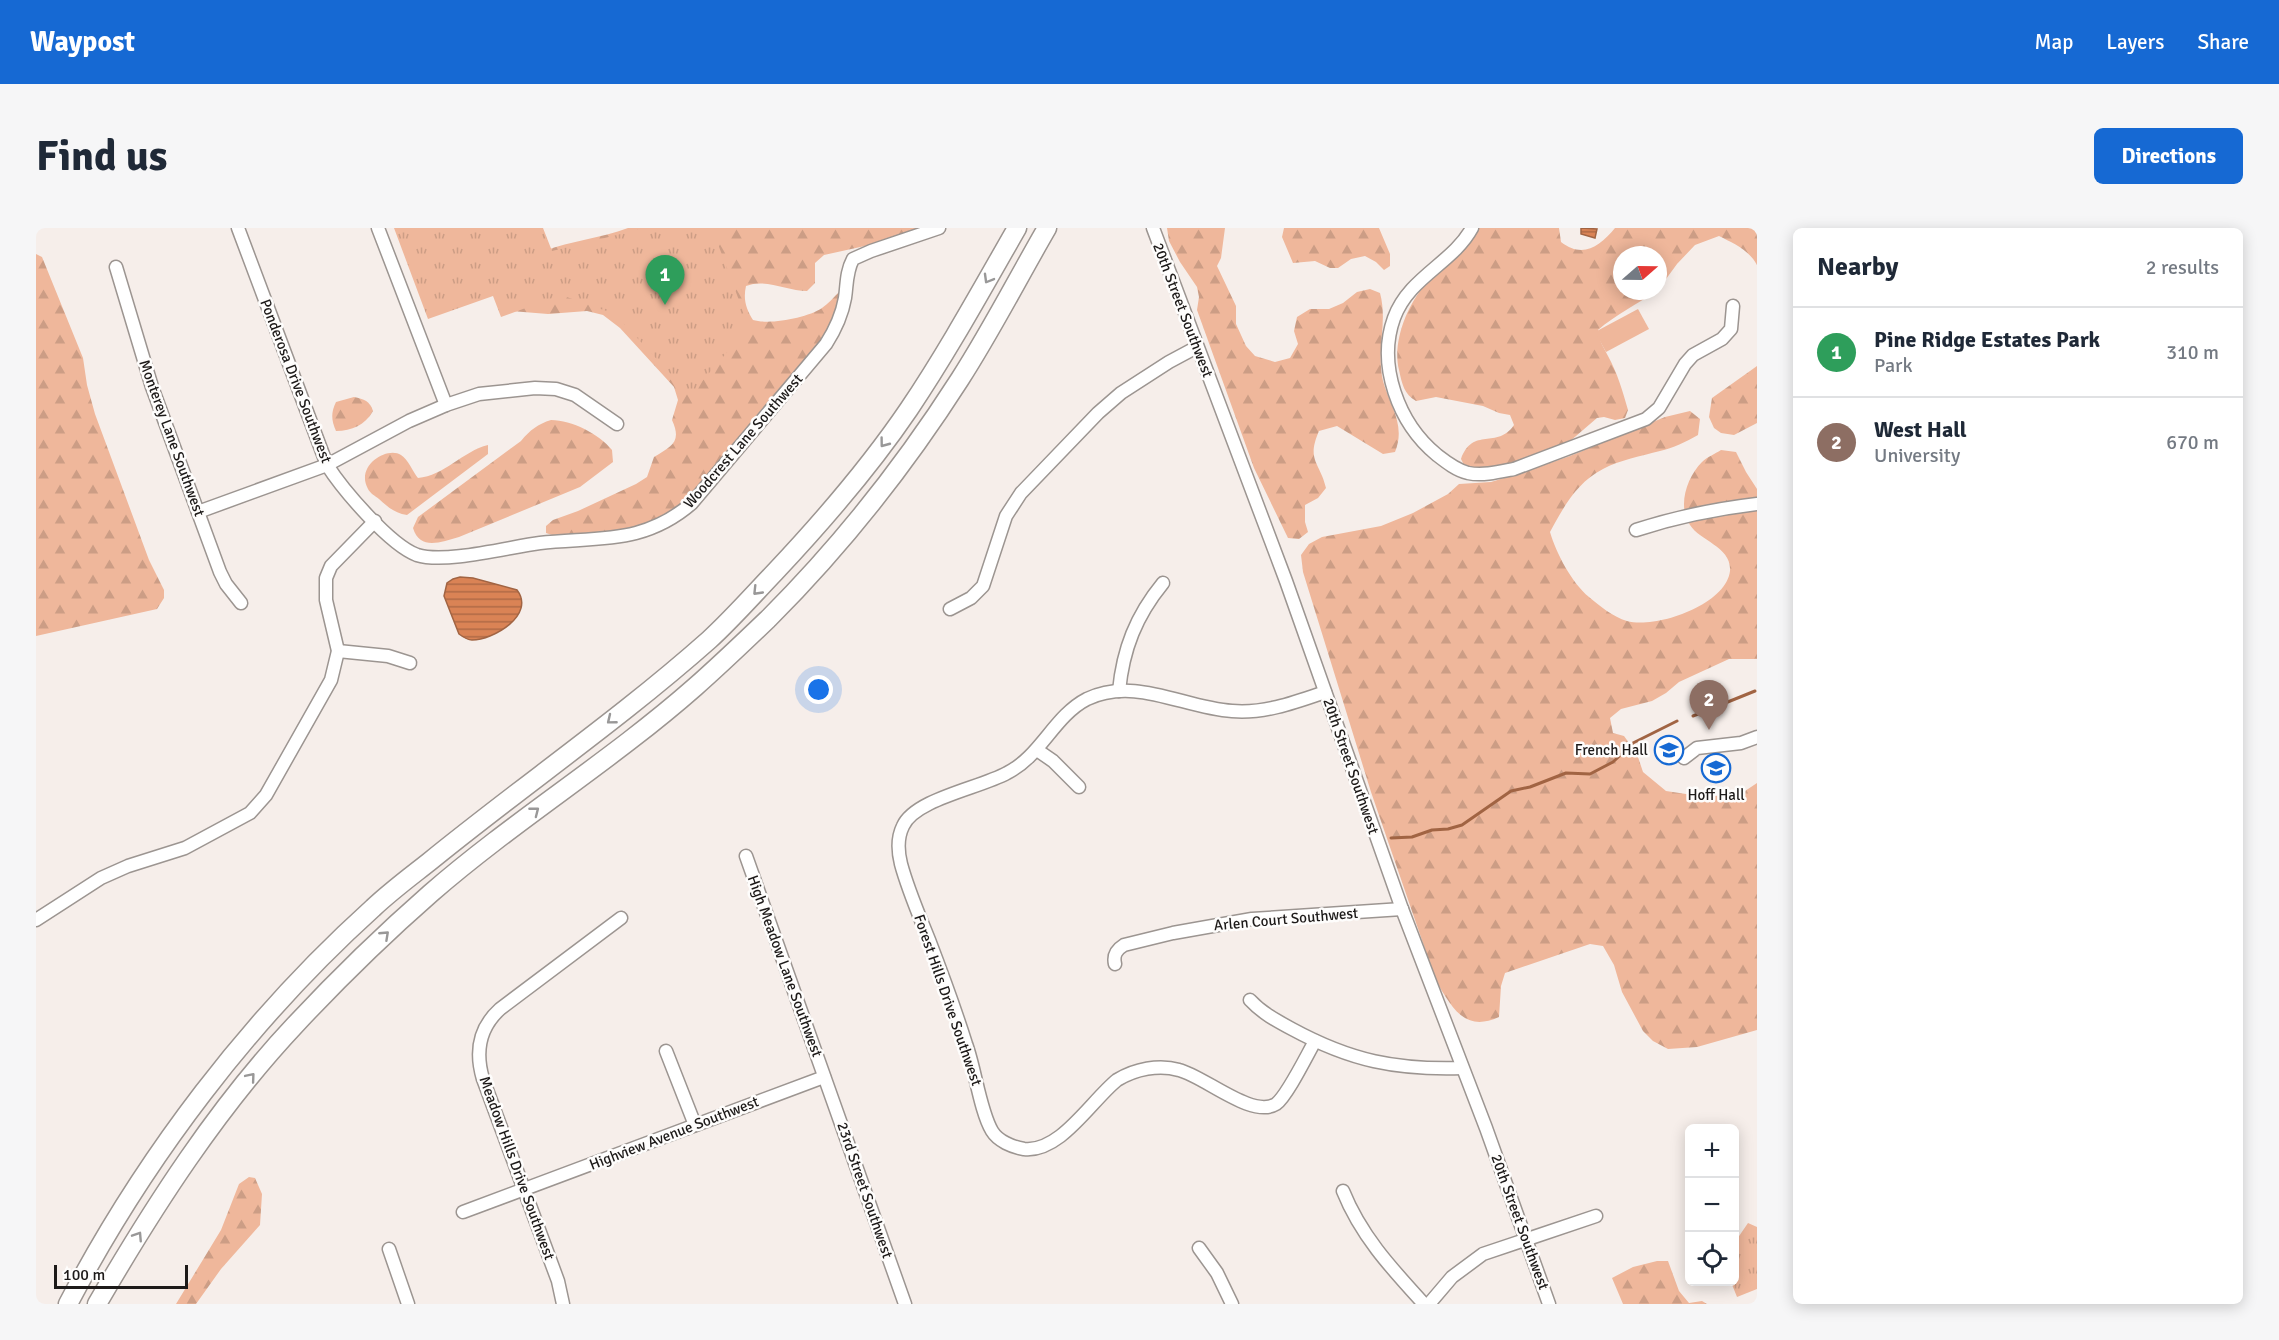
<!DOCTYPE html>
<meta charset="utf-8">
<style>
body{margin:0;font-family:Signika,sans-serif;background:#f6f6f7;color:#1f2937}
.controls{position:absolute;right:18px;bottom:18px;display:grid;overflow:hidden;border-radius:9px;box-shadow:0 3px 15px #0003}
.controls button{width:54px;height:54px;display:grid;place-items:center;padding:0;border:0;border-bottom:2px solid #e0e1e3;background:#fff;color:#1f2937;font:30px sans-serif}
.compass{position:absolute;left:1577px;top:18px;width:54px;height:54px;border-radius:50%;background:#fff;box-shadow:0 3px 15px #0003;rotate:70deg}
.scale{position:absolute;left:18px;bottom:15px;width:134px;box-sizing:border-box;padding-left:6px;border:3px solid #1d1a19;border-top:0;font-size:16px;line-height:21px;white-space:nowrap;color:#1d1a19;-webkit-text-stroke:4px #fefdfc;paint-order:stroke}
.you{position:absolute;left:783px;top:462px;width:21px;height:21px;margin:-15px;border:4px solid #fff;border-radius:50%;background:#1a73e8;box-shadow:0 0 0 9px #1a73e833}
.badge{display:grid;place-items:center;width:39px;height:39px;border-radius:50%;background:#1669d3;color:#fff;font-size:20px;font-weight:700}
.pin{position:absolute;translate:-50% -50px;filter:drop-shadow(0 2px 3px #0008)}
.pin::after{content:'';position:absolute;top:32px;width:21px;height:18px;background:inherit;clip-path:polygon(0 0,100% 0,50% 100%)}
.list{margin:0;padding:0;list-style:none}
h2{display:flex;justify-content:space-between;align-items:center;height:78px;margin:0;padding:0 24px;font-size:26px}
h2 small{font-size:20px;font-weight:400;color:#747a83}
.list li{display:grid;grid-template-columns:39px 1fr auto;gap:18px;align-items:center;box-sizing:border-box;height:90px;padding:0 24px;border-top:2px solid #e0e1e3}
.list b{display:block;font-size:22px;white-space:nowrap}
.list p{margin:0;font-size:20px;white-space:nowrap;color:#747a83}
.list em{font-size:20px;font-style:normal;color:#747a83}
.icon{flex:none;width:33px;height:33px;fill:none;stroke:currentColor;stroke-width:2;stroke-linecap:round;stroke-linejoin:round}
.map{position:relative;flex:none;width:1721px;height:1076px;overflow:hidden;border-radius:9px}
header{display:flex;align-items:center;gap:36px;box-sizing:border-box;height:84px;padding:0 30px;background:#1669d3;color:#fff}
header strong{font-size:28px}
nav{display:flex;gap:33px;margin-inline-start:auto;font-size:21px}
.intro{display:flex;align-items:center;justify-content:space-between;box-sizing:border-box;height:144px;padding:0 36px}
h1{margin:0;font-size:42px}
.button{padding:15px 27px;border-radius:9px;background:#1669d3;color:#fff;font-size:21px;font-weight:700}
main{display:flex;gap:36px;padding:0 36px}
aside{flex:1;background:#fff;border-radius:9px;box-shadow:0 3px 15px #0003}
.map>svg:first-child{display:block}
.forest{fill:url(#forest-firs)}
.park{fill:url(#park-tufts)}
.garden{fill:#efb79b}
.water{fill:url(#water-rules);stroke:#a16443;stroke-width:1.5}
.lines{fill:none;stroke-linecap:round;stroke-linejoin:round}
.stream{stroke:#a16443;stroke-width:3}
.minor-casing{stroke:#9c9591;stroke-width:15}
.highway-casing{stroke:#9c9591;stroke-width:21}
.minor{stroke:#fff;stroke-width:12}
.highway{stroke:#fff;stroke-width:18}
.oneway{stroke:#999898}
.labels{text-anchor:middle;stroke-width:5;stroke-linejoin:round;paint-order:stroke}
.street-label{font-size:15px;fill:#1d1a19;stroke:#fefdfc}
.poi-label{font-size:15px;fill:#1d1a19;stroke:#fefdfc;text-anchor:end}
</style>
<header>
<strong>Waypost</strong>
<nav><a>Map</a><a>Layers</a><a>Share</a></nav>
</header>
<div class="intro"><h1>Find us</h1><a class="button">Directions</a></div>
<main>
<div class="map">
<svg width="1721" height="1076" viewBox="0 0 1721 1076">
<defs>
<pattern id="forest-firs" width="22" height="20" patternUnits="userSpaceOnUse" patternTransform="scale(1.5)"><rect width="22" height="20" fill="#efb79b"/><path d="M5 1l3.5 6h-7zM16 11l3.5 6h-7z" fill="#cc9d85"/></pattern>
<pattern id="park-tufts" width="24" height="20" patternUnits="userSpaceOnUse" patternTransform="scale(1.5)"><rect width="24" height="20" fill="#efb79b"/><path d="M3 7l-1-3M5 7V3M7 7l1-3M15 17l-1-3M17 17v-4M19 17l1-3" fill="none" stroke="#cc9d85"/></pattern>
<pattern id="water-rules" width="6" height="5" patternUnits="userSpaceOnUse" patternTransform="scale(1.5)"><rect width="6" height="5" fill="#da8355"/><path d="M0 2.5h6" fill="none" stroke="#b06a46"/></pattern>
</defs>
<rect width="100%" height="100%" fill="#f6eeea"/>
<g class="forest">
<path d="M592,0H892L847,14L788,27L779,35V55L771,63C751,63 730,50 710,58C707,71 710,81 717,92C734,97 771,90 786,80C792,76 798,69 803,64L811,66L813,73L811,88L801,107L746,178L680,253L623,291L597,300L555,307L519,308L510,305V298L517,292L542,283L600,256L611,249L618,229C636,218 646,214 636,192L642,172L638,159L584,100L567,87L551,83L512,86L475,83L508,23C535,13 565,10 592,0Z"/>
<path d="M1131,0H1189L1185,30L1181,38L1200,78V96L1210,118L1219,128L1239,134L1254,130L1262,116L1258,103L1261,89L1274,81H1293L1307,75L1321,64L1334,61L1344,65C1352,95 1340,121 1347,153C1354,178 1370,197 1359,224L1347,226L1301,198L1283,203C1270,233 1284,234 1290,260L1282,270L1269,277V294L1272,304L1263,311L1252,310L1218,240L1161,82L1163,69L1161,59L1144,34L1133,13Z"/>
<path d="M1248,0H1343L1354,26V38L1348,42L1340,34L1329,28L1315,31L1302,40H1294L1279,33L1257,35L1246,9Z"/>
<path d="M1443,0H1523L1525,14C1547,31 1564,18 1579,0H1721V37C1713,22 1697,15 1683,8L1659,17L1641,36L1622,62V27H1586V63H1620C1602,76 1579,87 1562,102C1563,113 1567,118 1572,128C1581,144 1587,164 1592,182L1589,190L1579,192L1568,189L1561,190L1533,214L1483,234L1443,241L1429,239L1425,231C1437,198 1461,222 1478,197L1474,187L1463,185L1447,178L1400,169L1380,173C1368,166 1366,156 1363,142C1356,115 1371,77 1389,57C1407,38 1428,22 1443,0Z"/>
<path d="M0,26L6,29L47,130L51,157L59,186L113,332L128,362V370L121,381L0,408Z"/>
<path d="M1721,138V195L1698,207L1685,205L1678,200L1673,189L1676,170Z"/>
<path d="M318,169C328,171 334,173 337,183C329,197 316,203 300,203C295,192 295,184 300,174Z"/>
<path d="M1654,183L1664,191L1662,207C1650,214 1637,220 1624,223C1605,228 1584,232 1567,241C1541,254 1527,280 1514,304C1520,325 1536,355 1553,369C1564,378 1577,389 1591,393C1620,401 1690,377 1694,343C1696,319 1664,313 1654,297C1641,278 1651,249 1666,234C1671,229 1679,226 1685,222L1700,224L1710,244L1721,261V431H1693L1643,454L1630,465L1616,473L1585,481L1574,490L1577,505L1588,508L1601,526L1607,544L1630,563L1670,569L1706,565L1721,555V802L1661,819L1632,821L1617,813L1607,803L1586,764L1578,737L1567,718L1554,716L1469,745L1465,758L1463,789C1428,805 1416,779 1400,753L1335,564L1267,344L1265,327L1273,316L1286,309L1345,298L1377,285L1412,266L1423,256L1455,254L1491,243L1534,228L1629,189Z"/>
<path d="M515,192C536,192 563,206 576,222L577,234L544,259L423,309C405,314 384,323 377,300L382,289L485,213C494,202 502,196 515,192Z"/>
<path d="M452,217V226L371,287C358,285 352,279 343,271C339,268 334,265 332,261C319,238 351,218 365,227C372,231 377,244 382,250C408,248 427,223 452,217Z"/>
<path d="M213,949L219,950L226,966L224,997L185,1041L160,1076H140L185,1002L203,956Z"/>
<path d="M1621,1033H1632L1643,1063L1653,1075L1666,1073L1671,1076H1587L1576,1050L1597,1039Z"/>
</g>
<g class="park">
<path d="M358,0H507L516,23L609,0H676L713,99L654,167L579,86L525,67L465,89L457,68L392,91Z"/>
<path d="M1712,995L1721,999V1061L1701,1069L1695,1054H1698L1699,1014Z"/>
</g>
<path class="garden" d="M1602,81L1613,101L1570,124L1559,104Z"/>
<g class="water">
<path d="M1545,0L1561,1L1559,10L1545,6Z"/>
<path d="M424,349L437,350L481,362C500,387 457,412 436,412C431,412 427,409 423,406L408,368L411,355L417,351Z"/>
</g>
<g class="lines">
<g class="stream">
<path d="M1657,488L1719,463"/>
<path d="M1355,610L1376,609L1396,602L1412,601L1426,597L1475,563L1494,559L1530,545L1554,546L1577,534L1597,515L1641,493"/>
</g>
<g class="minor-casing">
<g id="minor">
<path d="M202,0L291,237C307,262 354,317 381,327C410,336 473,319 504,315C536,311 569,313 600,305C622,299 640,289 656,275L790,116C799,102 806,87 809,70C811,57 810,44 817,31L835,23L903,0"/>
<path d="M342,0L410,177"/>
<path d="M1117,0L1250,353L1366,681L1450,900L1513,1076"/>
<path d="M1436,0C1417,35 1373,49 1358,90C1341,137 1362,195 1401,227C1410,234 1420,242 1432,245C1447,248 1463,244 1478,241L1610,191L1623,180L1649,136L1657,127L1686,111L1695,101L1697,78"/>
<path d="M80,39L116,159L184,344L190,356L205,375"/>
<path d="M162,284L291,237L373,193L410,177L443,166L499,160L520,161L539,167L581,196"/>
<path d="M1600,302C1640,289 1679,281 1721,276"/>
<path d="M914,381L935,370L947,358L970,288L985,265L1062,185L1085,165L1133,134L1161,119"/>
<path d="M302,423L352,428L374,435"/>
<path d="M1083,463C1087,421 1100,388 1127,355"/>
<path d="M1001,522L1017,533L1043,559"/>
<path d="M1648,530L1661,520L1705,515L1721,509"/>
<path d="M710,628L869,1076"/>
<path d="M0,692L65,650L92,638L149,620L214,585L230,567L295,452L302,423L290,372V350L295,338L339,293"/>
<path d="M1079,736C1077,727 1080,722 1088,717L1137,705L1216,691L1366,681"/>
<path d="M1214,772C1226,785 1241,793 1256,801C1315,833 1360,842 1426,840"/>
<path d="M1279,813C1271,827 1251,868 1240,876C1216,891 1168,848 1143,842C1123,836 1099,841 1081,852C1055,873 1024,925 988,921C976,919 962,913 956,903C944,883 939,840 930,816C919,781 906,746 893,712C883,687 872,662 865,636C862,624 861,610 867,598C879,571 944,560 971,545C1005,528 1018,488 1051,471C1099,448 1148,480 1196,483C1228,486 1260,474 1289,464"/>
<path d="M630,823L659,897"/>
<path d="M1307,963C1325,1008 1356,1041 1388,1076"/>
<path d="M427,984L788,849"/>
<path d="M1163,1020L1181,1045L1196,1076"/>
<path d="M353,1021L372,1076"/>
<path d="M527,1076L522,1053L447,851C439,824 443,800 464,781L585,690"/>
<path d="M1393,1076L1416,1049L1447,1026L1560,988"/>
</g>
</g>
<g class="highway-casing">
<g id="highway">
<path d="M32,1076C109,929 214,791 337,680C355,663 374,649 393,634C485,559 584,491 673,412C696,391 717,367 739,344C787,293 833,240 873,181C912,123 946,61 981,0"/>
<path d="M61,1076C118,978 181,880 259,797C302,751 347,707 395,665C479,592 575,533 659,459C684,437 709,413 733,390C805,318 869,237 924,151C955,103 982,50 1011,0"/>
</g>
</g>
<use href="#minor" class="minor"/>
<use href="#highway" class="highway"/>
</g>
<defs><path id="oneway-chevron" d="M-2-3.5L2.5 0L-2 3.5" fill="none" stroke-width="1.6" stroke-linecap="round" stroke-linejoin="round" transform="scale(1.5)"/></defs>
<g class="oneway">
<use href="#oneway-chevron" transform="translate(952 51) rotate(120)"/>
<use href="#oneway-chevron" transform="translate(848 215) rotate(127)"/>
<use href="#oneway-chevron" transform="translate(721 363) rotate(134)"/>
<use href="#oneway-chevron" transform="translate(575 492) rotate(141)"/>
<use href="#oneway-chevron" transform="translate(499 583) rotate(-38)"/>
<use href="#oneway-chevron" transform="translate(349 707) rotate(-43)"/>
<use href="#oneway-chevron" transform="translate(215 849) rotate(-50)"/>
<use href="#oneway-chevron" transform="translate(102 1008) rotate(-57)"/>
</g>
<defs>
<g id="university-ring" transform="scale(1.5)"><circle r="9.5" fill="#fefdfc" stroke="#1669d3" stroke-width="1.5"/><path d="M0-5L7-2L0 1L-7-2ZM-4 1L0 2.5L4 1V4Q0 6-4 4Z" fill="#1669d3"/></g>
</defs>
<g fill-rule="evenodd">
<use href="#university-ring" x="1633" y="522"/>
<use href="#university-ring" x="1680" y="540"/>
</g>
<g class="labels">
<g class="street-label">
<text transform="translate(1147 82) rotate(69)" y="5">20th Street Southwest</text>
<text transform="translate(260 153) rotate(69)" y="5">Ponderosa Drive Southwest</text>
<text transform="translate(136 210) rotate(70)" y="5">Monterey Lane Southwest</text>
<text transform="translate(707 213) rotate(-49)" y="5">Woodcrest Lane Southwest</text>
<text transform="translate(1315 538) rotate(71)" y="5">20th Street Southwest</text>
<text transform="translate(1250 691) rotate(-5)" y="5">Arlen Court Southwest</text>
<text transform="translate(749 738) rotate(70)" y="5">High Meadow Lane Southwest</text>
<text transform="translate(912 772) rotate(71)" y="5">Forest Hills Drive Southwest</text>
<text transform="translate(638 905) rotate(-21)" y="5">Highview Avenue Southwest</text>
<text transform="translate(481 940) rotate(70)" y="5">Meadow Hills Drive Southwest</text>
<text transform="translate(829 962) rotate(71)" y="5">23rd Street Southwest</text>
<text transform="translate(1484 994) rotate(70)" y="5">20th Street Southwest</text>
</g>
<g class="poi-label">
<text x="1612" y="527">French Hall</text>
<text x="1680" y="572" text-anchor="middle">Hoff Hall</text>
</g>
</g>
</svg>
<div class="controls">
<button>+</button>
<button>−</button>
<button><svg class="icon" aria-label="locate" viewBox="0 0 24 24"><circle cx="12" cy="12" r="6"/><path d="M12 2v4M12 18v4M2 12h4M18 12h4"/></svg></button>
</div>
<svg class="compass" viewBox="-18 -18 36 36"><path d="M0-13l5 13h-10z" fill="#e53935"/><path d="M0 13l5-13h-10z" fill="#747a83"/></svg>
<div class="scale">100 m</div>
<div class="you"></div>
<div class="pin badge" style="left:629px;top:77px;background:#2e9e5b">1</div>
<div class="pin badge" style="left:1673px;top:502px;background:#8d6e63">2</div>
</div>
<aside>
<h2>Nearby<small>2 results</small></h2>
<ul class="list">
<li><span class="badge" style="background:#2e9e5b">1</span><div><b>Pine Ridge Estates Park</b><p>Park</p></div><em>310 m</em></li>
<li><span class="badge" style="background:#8d6e63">2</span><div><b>West Hall</b><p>University</p></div><em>670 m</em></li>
</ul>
</aside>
</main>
